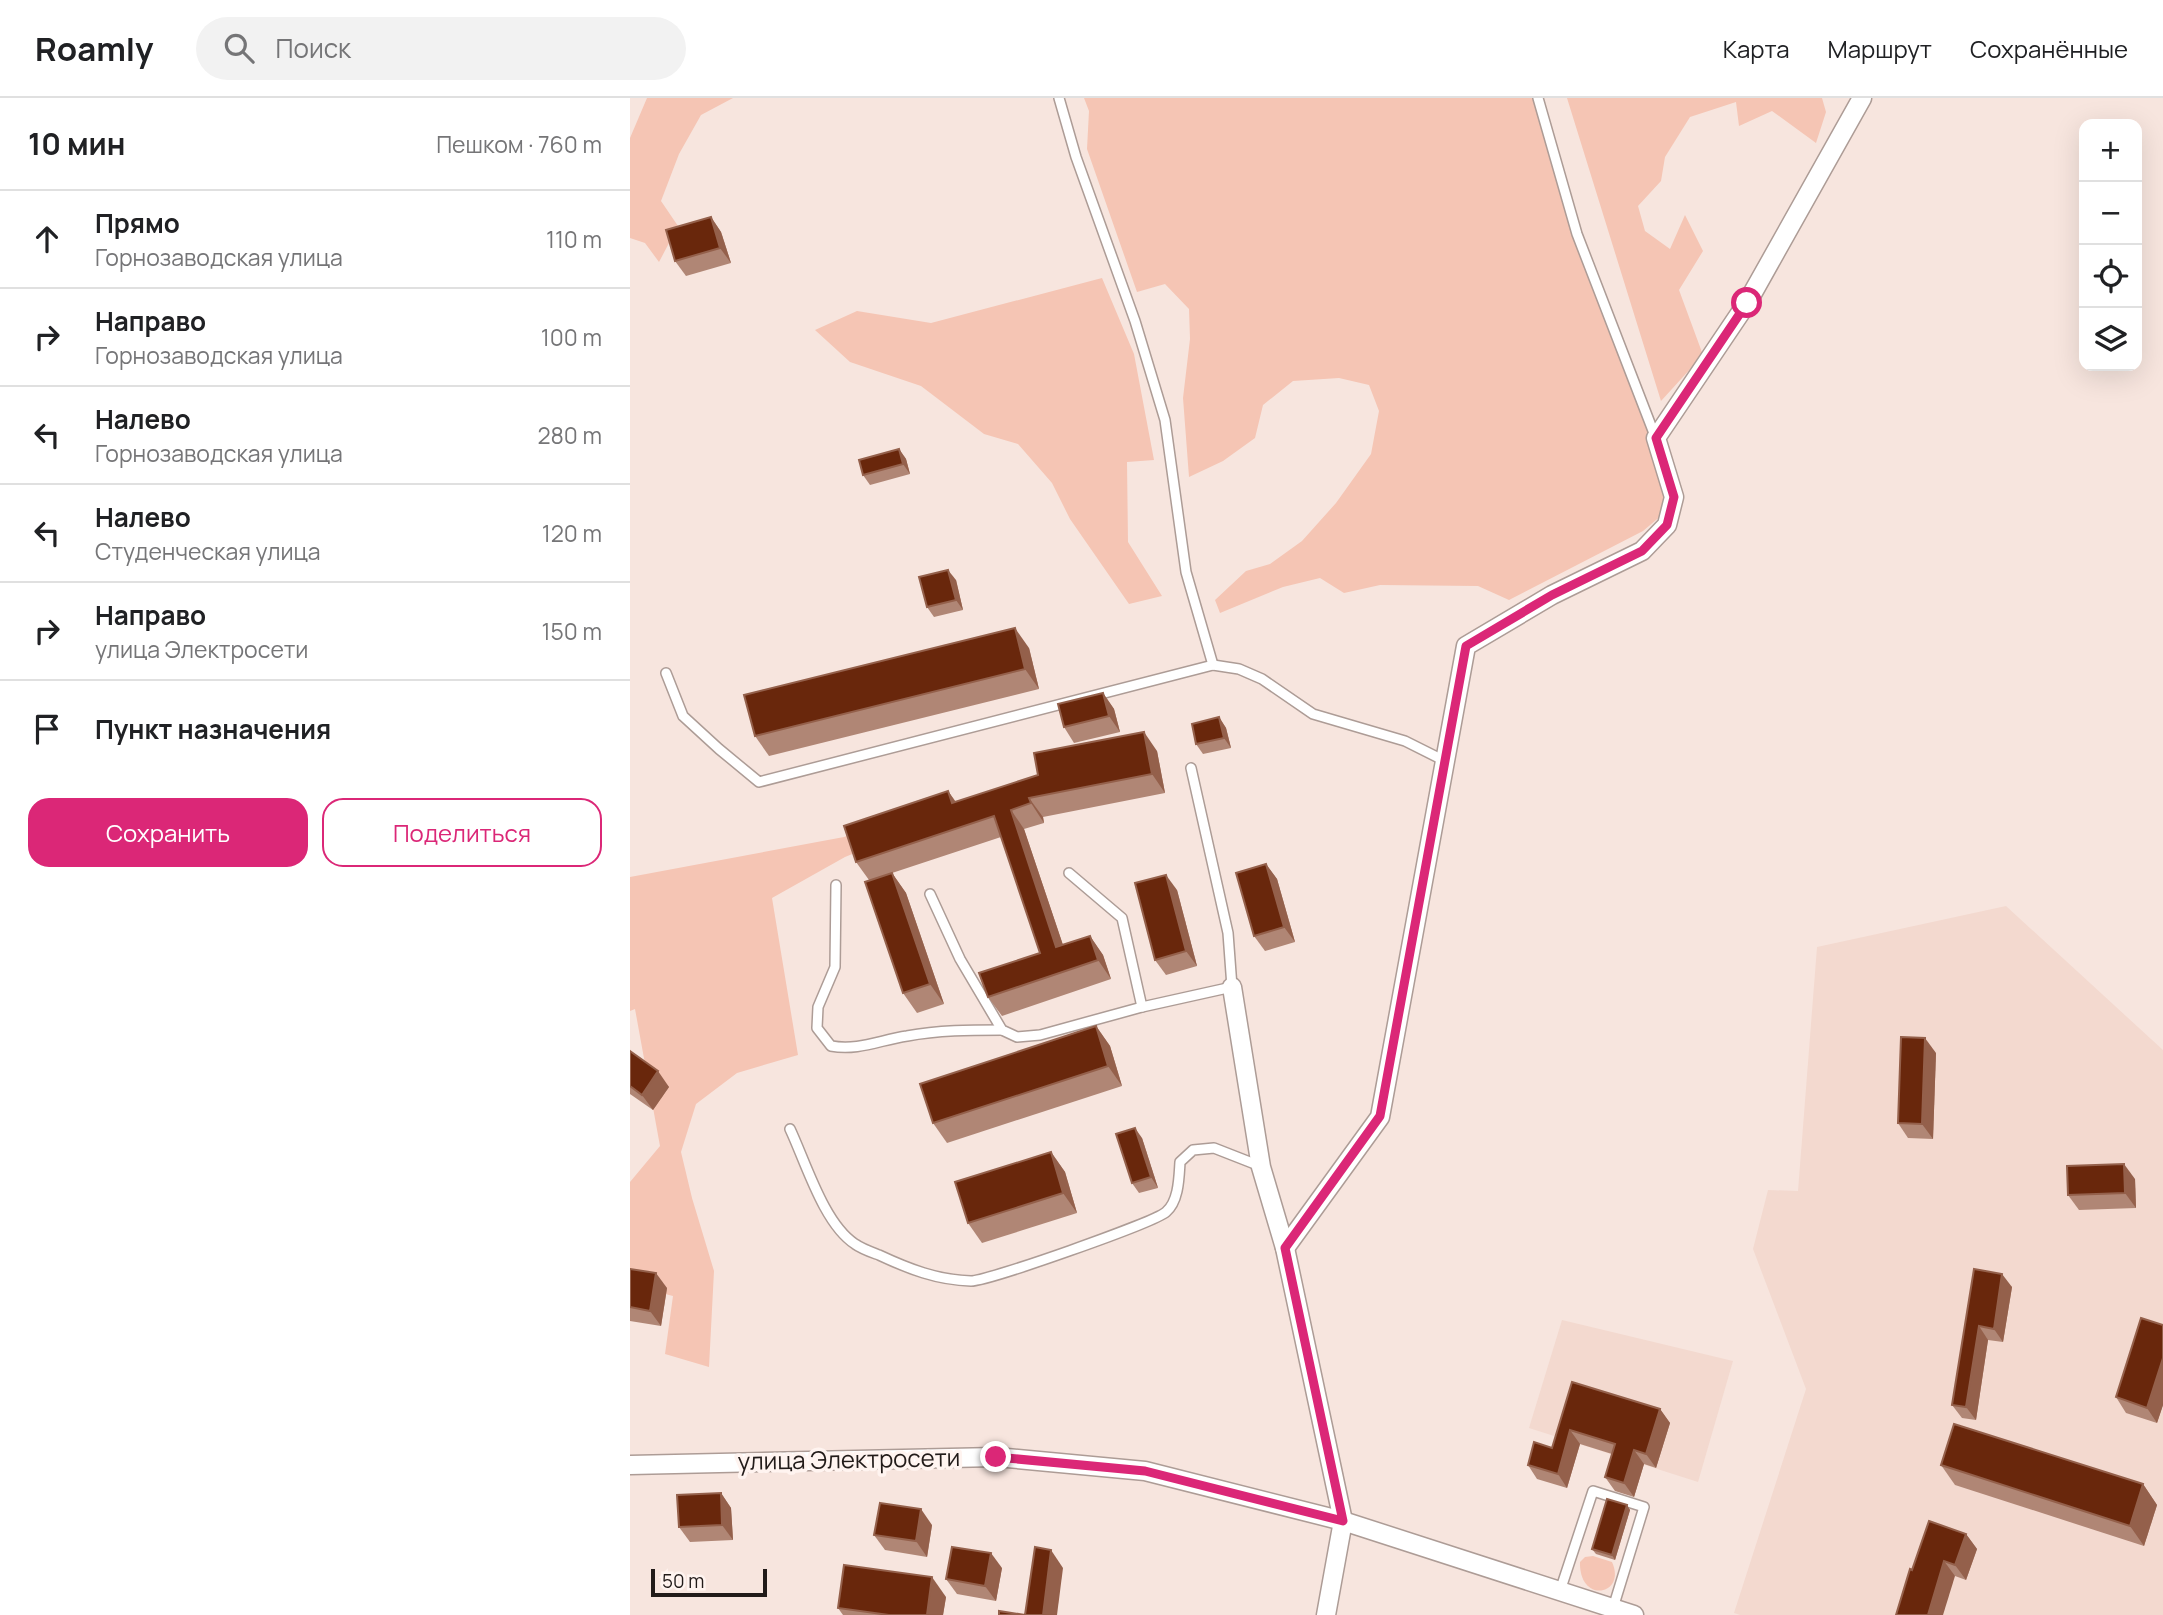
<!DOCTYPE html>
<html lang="ru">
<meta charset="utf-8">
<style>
body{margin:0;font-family:Manrope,sans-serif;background:#f2f2f2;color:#202124}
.controls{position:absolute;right:21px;top:21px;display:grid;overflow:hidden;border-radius:14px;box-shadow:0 7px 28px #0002}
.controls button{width:63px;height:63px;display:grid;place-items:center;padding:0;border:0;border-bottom:2px solid #e0e0e0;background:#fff;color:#202124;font:35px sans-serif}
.scale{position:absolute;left:21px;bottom:18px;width:116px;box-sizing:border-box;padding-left:7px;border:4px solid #221b19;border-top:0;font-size:19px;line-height:24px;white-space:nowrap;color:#221b19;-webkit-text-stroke:5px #fff4f0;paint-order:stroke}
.stop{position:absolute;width:21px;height:21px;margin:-16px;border:5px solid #db2777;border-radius:50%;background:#fff}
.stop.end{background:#db2777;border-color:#fff;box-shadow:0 2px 7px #0008}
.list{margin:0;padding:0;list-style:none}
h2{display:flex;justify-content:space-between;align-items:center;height:91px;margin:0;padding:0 28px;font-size:30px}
h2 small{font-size:23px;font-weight:400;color:#757577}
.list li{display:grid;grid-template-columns:46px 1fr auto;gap:21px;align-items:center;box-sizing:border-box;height:98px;padding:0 28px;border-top:2px solid #e0e0e0}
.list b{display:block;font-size:26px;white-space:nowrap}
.list p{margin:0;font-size:23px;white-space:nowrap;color:#757577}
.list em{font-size:23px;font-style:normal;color:#757577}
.actions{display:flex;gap:14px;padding:21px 28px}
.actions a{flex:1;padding:16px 0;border:2px solid #db2777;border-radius:21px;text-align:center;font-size:24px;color:#db2777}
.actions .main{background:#db2777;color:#fff}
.icon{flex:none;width:38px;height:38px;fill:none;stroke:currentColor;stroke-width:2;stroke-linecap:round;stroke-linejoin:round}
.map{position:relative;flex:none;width:1533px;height:1517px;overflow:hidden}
header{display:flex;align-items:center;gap:42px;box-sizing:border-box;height:98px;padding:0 35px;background:#fff;border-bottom:2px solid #e0e0e0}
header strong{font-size:33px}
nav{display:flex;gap:38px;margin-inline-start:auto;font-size:24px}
.search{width:490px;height:63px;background:#f2f2f2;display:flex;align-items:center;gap:18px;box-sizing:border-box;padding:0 24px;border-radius:38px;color:#757577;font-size:26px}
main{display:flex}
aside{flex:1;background:#fff}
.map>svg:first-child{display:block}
.built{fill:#f3d9cf}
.green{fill:#f5c5b4}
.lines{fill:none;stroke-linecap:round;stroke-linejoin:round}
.service-casing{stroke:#ad9c96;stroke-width:12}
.minor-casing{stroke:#ad9c96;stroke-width:21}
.service{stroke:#fff;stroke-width:9}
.minor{stroke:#fff;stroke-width:18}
.wall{fill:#b08675}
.shaded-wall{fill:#94604b}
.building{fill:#69270c;stroke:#94604b;stroke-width:2}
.route{stroke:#db2777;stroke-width:9}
.labels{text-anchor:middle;stroke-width:7;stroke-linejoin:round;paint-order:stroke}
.street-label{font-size:24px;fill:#221b19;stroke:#fff4f0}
</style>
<header>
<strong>Roamly</strong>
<div class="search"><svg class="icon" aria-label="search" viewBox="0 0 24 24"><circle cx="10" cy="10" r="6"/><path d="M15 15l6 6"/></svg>Поиск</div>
<nav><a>Карта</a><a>Маршрут</a><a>Сохранённые</a></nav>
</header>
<main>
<aside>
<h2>10 мин<small>Пешком · 760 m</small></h2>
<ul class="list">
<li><svg class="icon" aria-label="ahead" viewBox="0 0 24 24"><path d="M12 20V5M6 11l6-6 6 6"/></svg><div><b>Прямо</b><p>Горнозаводская улица</p></div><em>110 m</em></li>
<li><svg class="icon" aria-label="right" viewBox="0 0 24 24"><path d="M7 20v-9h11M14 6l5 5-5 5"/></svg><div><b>Направо</b><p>Горнозаводская улица</p></div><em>100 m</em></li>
<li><svg class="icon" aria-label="left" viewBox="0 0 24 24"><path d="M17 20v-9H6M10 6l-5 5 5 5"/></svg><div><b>Налево</b><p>Горнозаводская улица</p></div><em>280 m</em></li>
<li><svg class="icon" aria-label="left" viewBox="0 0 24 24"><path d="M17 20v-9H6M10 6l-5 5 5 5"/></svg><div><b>Налево</b><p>Студенческая улица</p></div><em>120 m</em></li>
<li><svg class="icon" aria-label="right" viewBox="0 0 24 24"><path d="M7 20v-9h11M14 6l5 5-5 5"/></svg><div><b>Направо</b><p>улица Электросети</p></div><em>150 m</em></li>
<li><svg class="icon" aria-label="arrive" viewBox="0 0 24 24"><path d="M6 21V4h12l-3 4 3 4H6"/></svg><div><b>Пункт назначения</b></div></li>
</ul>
<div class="actions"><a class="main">Сохранить</a><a>Поделиться</a></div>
</aside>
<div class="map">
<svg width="1533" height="1517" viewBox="0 0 1533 1517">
<rect width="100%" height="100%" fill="#f7e5de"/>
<g class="built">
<path d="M1376,808L1533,952V1517H1110L1104,1515L1176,1291L1123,1151L1138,1092L1168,1093L1187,849Z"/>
<path d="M932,1222L1103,1263L1068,1384L899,1330Z"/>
</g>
<g class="green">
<path d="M17,0H103L71,17L49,56L31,103L48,128L29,164L15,145L0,140V40Z"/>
<path d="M454,0H906L945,139L1019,330L1036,401L1032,417L1013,433L879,502L848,488L750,487L714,495L690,480L653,489L590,515L585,502L616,473L640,466L672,443L706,405L741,356L749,313L739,287L709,280L663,283L633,307L625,340L593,363L559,379L553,300L560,241L559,211L535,186L507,194L457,51L459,13Z"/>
<path d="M937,0H1192L1196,14L1186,45L1142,13L1109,28L1106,4L1060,19L1035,59L1031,83L1008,108L1015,133L1040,151L1055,117L1073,153L1049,192L1073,257L1031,303Z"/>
<path d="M472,180L504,256L524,362L497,364L498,444L532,498L499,506L440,421L422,385L388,346L354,336L291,288L220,264L185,232L227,213L301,225Z"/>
<path d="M311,702L319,716L215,759L142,800L168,957L107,975L66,1006L51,1054L62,1100L84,1173L79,1269L35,1256L43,1198L0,1187V1084L30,1048L5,911L0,913V779L214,739Z"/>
<path d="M963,1458L982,1464C997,1497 949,1507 950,1464L955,1459Z"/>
</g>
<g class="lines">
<g class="service-casing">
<g id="service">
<path d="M429,0L446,59L505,223L535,322L556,474L583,567"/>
<path d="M908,0L947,136L1025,338"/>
<path d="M36,575L53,618L89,651L129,684L583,567L609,571L632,581L683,616L775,643L815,663"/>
<path d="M439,775L492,820L512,909"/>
<path d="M206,787L205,869L188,909L187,930L201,948C228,953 250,942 277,938C309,932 340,932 372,932"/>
<path d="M300,796L330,861L372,932L387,939L410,937L512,909L602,889L598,835L561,670"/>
<path d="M160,1031C176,1065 194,1126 225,1146C232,1151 241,1154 249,1157C279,1171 307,1182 341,1183C358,1183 523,1125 536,1114C549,1103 549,1079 550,1064L563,1052L584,1050L630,1068"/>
<path d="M930,1493L963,1393L1014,1409L983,1510"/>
</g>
</g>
<g class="minor-casing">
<g id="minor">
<path d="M602,889L631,1069L655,1150L713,1423L696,1517"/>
<path d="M655,1150L750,1019L836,548L922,497L1012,453L1037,427L1044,399L1026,340L1117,205L1232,0"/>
<path d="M0,1367L366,1359L515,1373L713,1423L1004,1517"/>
</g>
</g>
<use href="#service" class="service"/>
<use href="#minor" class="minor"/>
</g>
<g class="wall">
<path d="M81,119L91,134L101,165L56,178L45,163Z"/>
<path d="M269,351L276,361L280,376L240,387L233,377Z"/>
<path d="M326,482L333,512L304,519L297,509Z"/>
<path d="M399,550L409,591L139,658L125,638Z"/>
<path d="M473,595L484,611L490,634L444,645L434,629Z"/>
<path d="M589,619L596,630L601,650L573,656L566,646Z"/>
<path d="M527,653L535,695L413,719L414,725L394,731L433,847L460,838L473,857L481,881L372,918L358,899L410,855L371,739L262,775L276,795L314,906L287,915L273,895L239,782L226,764L318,693L326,704Z"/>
<path d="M636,766L647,781L665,844L635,853L624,838Z"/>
<path d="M547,792L567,868L536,877L525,862Z"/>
<path d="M466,928L480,948L492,988L317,1045L303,1025Z"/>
<path d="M0,953L39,989L23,1012L0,996Z"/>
<path d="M1306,955L1303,1041L1278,1040L1268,1025Z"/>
<path d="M512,1040L528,1090L509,1095L502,1085Z"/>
<path d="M421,1054L435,1074L447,1115L352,1145L338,1125Z"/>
<path d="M1505,1081L1506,1110L1449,1112L1438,1097Z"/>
<path d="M0,1171L37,1190L31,1228L0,1223Z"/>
<path d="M1344,1171L1382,1189L1373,1244L1358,1242L1346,1322L1332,1320L1322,1307Z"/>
<path d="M1533,1227V1307L1527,1325L1496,1315L1486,1299Z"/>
<path d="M942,1284L1030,1311L1040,1325L1026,1370L1014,1366L1004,1399L985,1393L975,1379L982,1356L950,1346L937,1390L907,1381L898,1367L922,1350Z"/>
<path d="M1311,1367L1513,1386L1527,1407L1514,1448L1325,1387Z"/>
<path d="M91,1395L101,1410L103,1442L60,1444L49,1429Z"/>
<path d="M997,1407L1000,1412L985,1462L966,1456L962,1451Z"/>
<path d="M302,1427L297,1459L255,1452L244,1437Z"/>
<path d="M1336,1436L1347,1451L1336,1482L1325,1478L1282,1472Z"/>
<path d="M372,1470L366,1503L327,1496L316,1481Z"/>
<path d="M316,1499L313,1517H213L208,1510Z"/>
</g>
<g class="shaded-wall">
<path d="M81,119L91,134L101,165L90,150Z"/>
<path d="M269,351L276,361L280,376L273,366Z"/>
<path d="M318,472L326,482L333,512L326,502Z"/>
<path d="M385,530L399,550L409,591L395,571Z"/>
<path d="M473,595L484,611L490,634L479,618Z"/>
<path d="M589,619L596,630L601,650L594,640Z"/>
<path d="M514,634L527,653L535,695L522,676Z"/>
<path d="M318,693L331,712L322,705Z"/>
<path d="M399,700L413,719L414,725L401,705Z"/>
<path d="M381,712L394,731L440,868L426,849Z"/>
<path d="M636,766L647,781L665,844L654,829Z"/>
<path d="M262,775L276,795L314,906L300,886Z"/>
<path d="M536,777L547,792L567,868L556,853Z"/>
<path d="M460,838L473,857L481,881L468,862Z"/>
<path d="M466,928L480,948L492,988L478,968Z"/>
<path d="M1295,940L1306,955L1303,1041L1292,1026Z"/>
<path d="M28,973L39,989L23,1012L12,997Z"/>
<path d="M505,1030L512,1040L528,1090L521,1079Z"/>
<path d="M421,1054L435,1074L447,1115L433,1095Z"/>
<path d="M1494,1066L1505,1081L1506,1110L1495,1095Z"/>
<path d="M26,1175L37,1190L31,1228L20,1213Z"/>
<path d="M1372,1176L1382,1189L1373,1244L1364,1231Z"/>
<path d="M1349,1228L1358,1242L1346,1322L1336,1309Z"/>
<path d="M1533,1260V1307L1527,1325L1517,1310Z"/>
<path d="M1030,1311L1040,1325L1026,1370L1016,1356Z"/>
<path d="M940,1332L950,1346L937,1390L928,1376Z"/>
<path d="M1004,1352L1014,1366L1004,1399L994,1385Z"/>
<path d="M1513,1386L1527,1407L1514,1448L1500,1428Z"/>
<path d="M91,1395L101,1410L103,1442L92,1427Z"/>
<path d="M997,1407L1000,1412L985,1462L982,1457Z"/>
<path d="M291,1411L302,1427L297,1459L286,1443Z"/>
<path d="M1336,1436L1347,1451L1336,1482L1325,1467Z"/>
<path d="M421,1452L433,1470L427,1517H413Z"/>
<path d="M361,1455L372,1470L366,1503L355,1488Z"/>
<path d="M1314,1463L1325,1478L1313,1517H1298Z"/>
<path d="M302,1479L316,1499L313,1517H297Z"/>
</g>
<g class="building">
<path d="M81,119L90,150L45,163L36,132Z"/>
<path d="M269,351L273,366L233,377L229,362Z"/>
<path d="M318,472L326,502L297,509L289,479Z"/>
<path d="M385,530L395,571L125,638L114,597Z"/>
<path d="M473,595L479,618L434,629L428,606Z"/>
<path d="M589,619L594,640L566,646L562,626Z"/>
<path d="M514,634L522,676L399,700L401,705L381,712L426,849L460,838L468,862L358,899L349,875L410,855L364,718L226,764L214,728L318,693L322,705L408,677L404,655Z"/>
<path d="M636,766L654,829L624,838L606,775Z"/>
<path d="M262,775L300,886L273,895L235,784Z"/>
<path d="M536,777L556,853L525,862L505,785Z"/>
<path d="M466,928L478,968L303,1025L290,986Z"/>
<path d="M1271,939L1295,940L1292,1026L1268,1025Z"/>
<path d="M0,953L28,973L12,997L0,988Z"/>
<path d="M505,1030L521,1079L502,1085L486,1036Z"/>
<path d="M421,1054L433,1095L338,1125L325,1084Z"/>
<path d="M1494,1066L1495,1095L1438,1097L1437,1068Z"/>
<path d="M0,1171L26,1175L20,1213L0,1209Z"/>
<path d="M1344,1171L1372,1176L1364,1231L1349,1228L1336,1309L1322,1307Z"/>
<path d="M1511,1220L1533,1227V1260L1517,1310L1486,1299Z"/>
<path d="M942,1284L1030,1311L1016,1356L1004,1352L994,1385L975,1379L985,1346L940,1332L928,1376L898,1367L904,1344L922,1350Z"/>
<path d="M1324,1326L1513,1386L1500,1428L1311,1367Z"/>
<path d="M91,1395L92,1427L49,1429L47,1397Z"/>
<path d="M977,1401L997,1407L982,1457L962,1451Z"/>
<path d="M250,1405L291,1411L286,1443L244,1437Z"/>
<path d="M1299,1423L1336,1436L1325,1467L1314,1463L1298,1517H1266L1280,1471L1282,1472Z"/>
<path d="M322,1449L361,1455L355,1488L316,1481Z"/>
<path d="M405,1449L421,1452L413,1517H369V1513L395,1517Z"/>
<path d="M214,1467L302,1479L297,1517H259L208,1510Z"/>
</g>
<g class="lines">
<path class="route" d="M366,1359L515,1373L713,1423L655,1150L750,1018L836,548L922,497L1012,453L1037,427L1044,399L1026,340L1117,205"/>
</g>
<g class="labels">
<g class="street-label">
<text transform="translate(219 1362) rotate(-1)" y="8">улица Электросети</text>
</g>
</g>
</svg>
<div class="controls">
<button>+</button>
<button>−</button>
<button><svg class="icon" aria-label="locate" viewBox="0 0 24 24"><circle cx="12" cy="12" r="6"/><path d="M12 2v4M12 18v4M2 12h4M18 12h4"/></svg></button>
<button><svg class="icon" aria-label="layers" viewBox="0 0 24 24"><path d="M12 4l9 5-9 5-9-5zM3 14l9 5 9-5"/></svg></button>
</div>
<div class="scale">50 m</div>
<div class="stop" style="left:1117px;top:205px"></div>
<div class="stop end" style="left:366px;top:1359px"></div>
</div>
</main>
